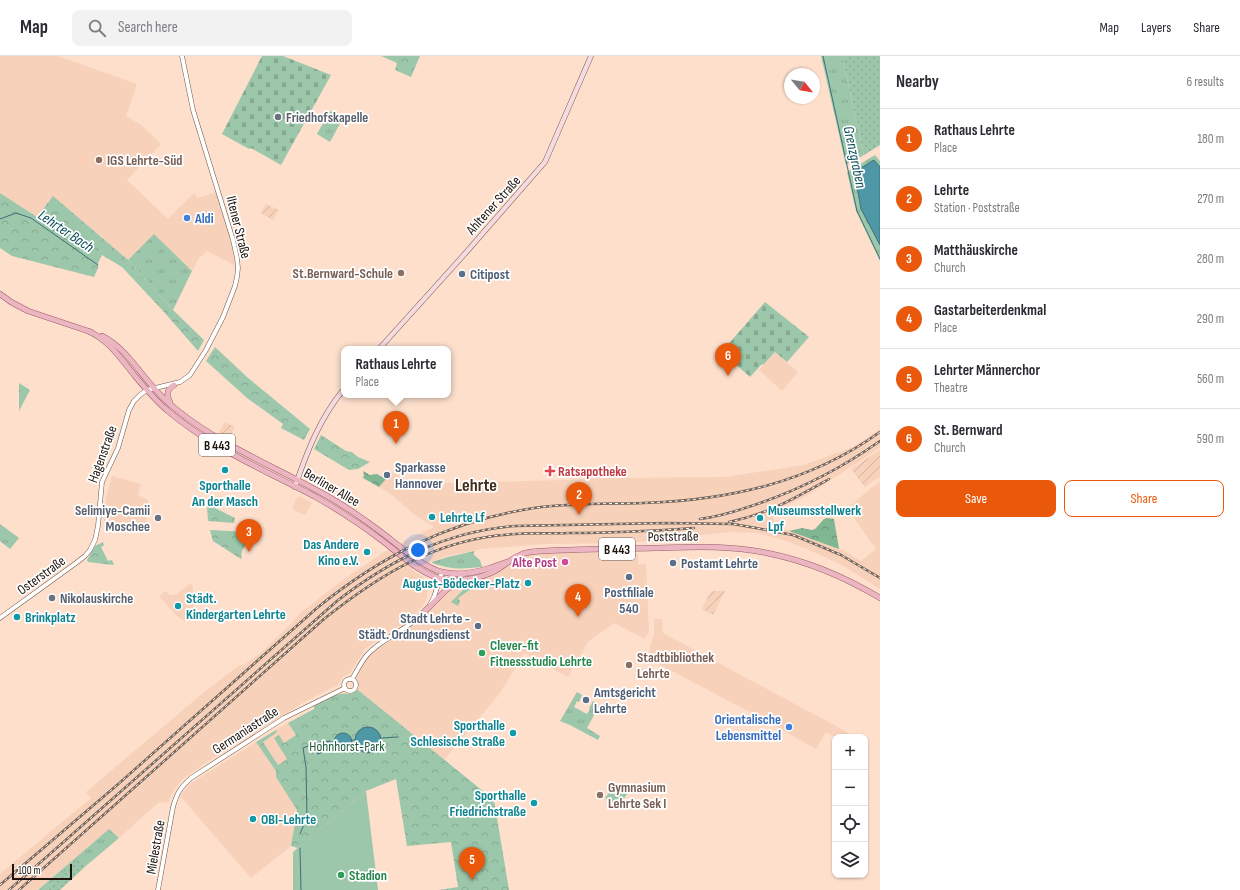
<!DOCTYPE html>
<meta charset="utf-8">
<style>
body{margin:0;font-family:"Sofia Sans Condensed",sans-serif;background:#f2f2f3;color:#2b2b33}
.controls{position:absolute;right:12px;bottom:12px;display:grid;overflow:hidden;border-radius:8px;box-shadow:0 1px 3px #0004}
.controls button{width:36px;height:36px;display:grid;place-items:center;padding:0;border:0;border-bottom:1px solid #e1e1e2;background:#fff;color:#2b2b33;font:20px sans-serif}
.compass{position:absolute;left:784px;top:12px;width:36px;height:36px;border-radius:50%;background:#fff;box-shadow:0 1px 3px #0004;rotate:120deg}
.scale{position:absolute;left:12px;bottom:10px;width:60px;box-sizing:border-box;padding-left:4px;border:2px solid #1e140d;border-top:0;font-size:11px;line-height:14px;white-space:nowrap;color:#1e140d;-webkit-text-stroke:3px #fff;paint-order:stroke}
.you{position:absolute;left:418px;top:494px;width:14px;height:14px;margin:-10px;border:3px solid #fff;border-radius:50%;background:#1a73e8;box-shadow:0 0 0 6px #1a73e833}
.badge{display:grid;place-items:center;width:26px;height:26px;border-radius:50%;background:#ea580c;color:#fff;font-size:13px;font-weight:700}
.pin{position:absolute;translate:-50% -33px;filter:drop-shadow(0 1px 2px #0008)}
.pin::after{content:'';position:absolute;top:21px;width:14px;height:12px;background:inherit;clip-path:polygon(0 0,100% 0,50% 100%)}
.popup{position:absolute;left:341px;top:290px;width:110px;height:52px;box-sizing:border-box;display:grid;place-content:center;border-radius:8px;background:#fff;filter:drop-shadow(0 1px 3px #0005);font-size:13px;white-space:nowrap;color:#7c7c81}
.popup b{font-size:15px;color:#2b2b33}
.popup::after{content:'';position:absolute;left:50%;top:100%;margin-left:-8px;border:8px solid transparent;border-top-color:#fff}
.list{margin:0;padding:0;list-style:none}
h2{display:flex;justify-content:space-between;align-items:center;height:52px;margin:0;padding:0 16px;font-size:17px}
h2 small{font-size:13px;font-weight:400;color:#7c7c81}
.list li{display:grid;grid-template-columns:26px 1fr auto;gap:12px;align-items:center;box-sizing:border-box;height:60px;padding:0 16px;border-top:1px solid #e1e1e2}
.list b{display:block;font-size:15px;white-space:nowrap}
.list p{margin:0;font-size:13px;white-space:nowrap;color:#7c7c81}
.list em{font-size:13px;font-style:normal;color:#7c7c81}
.actions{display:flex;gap:8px;padding:12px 16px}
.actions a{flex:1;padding:9px 0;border:1px solid #ea580c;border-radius:8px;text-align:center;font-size:14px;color:#ea580c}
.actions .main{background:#ea580c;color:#fff}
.icon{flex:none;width:22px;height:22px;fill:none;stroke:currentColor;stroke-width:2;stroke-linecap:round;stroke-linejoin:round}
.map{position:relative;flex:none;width:880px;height:834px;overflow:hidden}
header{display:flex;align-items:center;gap:24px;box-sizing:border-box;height:56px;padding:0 20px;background:#fff;border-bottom:1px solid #e1e1e2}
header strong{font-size:19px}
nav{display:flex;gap:22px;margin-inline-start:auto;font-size:14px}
.search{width:280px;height:36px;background:#f2f2f3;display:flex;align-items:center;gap:10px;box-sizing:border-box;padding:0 14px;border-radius:8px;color:#7c7c81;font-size:15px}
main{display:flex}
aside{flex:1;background:#fff}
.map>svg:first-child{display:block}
.built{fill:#f7d1ba}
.industrial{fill:url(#industrial-furrows)}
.grass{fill:url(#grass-tufts)}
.forest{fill:url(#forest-crowns)}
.cemetery{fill:url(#cemetery-stones)}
.park{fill:url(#park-crowns)}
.garden{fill:url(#garden-dots)}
.pitch{fill:#9cc7aa}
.water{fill:#4d97a6;stroke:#3f7078}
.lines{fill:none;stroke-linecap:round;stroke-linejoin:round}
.stream{stroke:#3f7078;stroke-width:1}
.tertiary-casing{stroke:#6f5645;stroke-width:5}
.secondary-casing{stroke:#6f5645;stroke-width:5.5}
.primary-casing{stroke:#9a5c67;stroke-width:6}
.tertiary{stroke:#fff;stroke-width:4}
.secondary{stroke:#f5dae0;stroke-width:4.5}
.primary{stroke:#ebb5c1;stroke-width:5}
.rail-casing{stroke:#776559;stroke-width:2.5}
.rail{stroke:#fff;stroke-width:1;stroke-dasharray:3;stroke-linecap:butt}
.worship-dot{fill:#6b7280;stroke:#fff;stroke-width:1.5}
.education-dot{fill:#8d6e63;stroke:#fff;stroke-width:1.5}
.shop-dot{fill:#3f7fe0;stroke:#fff;stroke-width:1.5}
.service-dot{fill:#5c6f8a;stroke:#fff;stroke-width:1.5}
.culture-dot{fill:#0f9aa8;stroke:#fff;stroke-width:1.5}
.health-dot{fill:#e0444e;stroke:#fff;stroke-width:1.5}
.hotel-dot{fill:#d1479c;stroke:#fff;stroke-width:1.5}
.leisure-dot{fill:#2e9e5b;stroke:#fff;stroke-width:1.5}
.labels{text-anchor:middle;stroke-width:3.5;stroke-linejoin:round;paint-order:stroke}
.shield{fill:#fff;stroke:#625a56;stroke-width:1}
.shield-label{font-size:13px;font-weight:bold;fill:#1e140d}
.worship-label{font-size:14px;font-weight:bold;fill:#5b616d;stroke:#fff;text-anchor:start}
.education-label{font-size:14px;font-weight:bold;fill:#785e54;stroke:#fff;text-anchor:start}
.street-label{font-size:14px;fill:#1e140d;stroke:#fff}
.shop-label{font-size:14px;font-weight:bold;fill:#366cbe;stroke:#fff;text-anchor:start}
.service-label{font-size:14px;font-weight:bold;fill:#4e5e75;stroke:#fff;text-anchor:start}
.health-label{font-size:14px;font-weight:bold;fill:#be3a42;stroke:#fff;text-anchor:start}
.culture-label{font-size:14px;font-weight:bold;fill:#0d838f;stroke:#fff;text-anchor:start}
.hotel-label{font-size:14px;font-weight:bold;fill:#b23c85;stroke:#fff;text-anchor:end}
.leisure-label{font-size:14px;font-weight:bold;fill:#27864d;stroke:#fff;text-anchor:start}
.park-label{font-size:14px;fill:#1f5c3a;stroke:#fff}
.water-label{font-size:15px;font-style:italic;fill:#0a4e59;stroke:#fff}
.district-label{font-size:18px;font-weight:bold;fill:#442d1d;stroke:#fff}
</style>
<header>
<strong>Map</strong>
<div class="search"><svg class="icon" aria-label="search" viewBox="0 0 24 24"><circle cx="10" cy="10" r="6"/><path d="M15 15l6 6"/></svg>Search here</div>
<nav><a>Map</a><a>Layers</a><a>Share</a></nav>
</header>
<main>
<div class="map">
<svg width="880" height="834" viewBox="0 0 880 834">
<defs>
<pattern id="industrial-furrows" width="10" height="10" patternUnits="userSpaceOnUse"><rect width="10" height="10" fill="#f7d1ba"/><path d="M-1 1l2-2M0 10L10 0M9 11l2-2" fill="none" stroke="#d3b39f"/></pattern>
<pattern id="grass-tufts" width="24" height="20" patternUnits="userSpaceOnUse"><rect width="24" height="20" fill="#9cc7aa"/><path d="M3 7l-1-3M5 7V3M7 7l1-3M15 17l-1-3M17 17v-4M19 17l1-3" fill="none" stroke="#86aa91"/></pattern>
<pattern id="forest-crowns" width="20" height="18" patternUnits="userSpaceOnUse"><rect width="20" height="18" fill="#80b692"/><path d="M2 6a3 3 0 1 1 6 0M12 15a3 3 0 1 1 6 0" fill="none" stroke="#689376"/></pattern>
<pattern id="cemetery-stones" width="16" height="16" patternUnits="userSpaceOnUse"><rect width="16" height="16" fill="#9cc7aa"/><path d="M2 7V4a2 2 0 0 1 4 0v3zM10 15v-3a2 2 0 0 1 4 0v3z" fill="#86aa91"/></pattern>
<pattern id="park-crowns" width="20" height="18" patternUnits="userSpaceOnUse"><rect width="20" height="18" fill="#9cc7aa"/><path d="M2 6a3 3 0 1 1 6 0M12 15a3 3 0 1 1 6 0" fill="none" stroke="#86aa91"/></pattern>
<pattern id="garden-dots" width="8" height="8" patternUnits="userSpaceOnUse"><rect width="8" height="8" fill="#9cc7aa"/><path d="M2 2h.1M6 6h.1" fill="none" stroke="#86aa91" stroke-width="1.8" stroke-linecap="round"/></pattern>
</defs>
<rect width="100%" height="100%" fill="#fddfcc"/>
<g class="built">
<path d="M0,0H58L137,28L126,60L141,69L161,88L127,124L168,163L194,137L198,142L216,136L230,182L236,210L207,195L202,200H200L192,215L154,178L128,204L54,141L37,161L0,137Z"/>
<path d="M775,296L798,316L782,335L759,314Z"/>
<path d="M880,373V392L806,440L773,456L775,471L795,476L845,495L861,505L876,493L847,452L880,425V533L842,509L818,498L790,486L758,477L729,476L630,487L544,488L482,493L447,500L434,505L411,513L423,521L428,528L427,542L422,551L413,560L365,593L350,617L343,621L338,629L306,645L207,706L184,722L176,731L171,740L169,746L158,747L119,782L109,773L38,834H0V818L91,742L86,736L197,642L238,610L244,609L262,596L294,565L299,558L344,523L386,495L434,471L416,460L392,439L379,431L391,416L420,429L443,432L445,427L567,424L612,422L725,421L804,409L853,391Z"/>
<path d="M112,420L141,428L138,439L148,444L146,469L130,471L111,476L106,472L104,466L103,454Z"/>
<path d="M299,440L312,447L305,459L292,453L296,443Z"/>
<path d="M547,497H586L638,498V508H646L649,575L645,583L614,567L588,586L568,621L524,597L500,637L444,704L358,634L359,631L355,621L364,605L376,594L416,568L442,536L522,500Z"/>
<path d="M191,527L193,531V565L182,564L176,559L159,540L166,535L170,539H175Z"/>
<path d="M654,563H662L663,577L856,681H835L826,676L816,693L765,664L649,603L650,590L654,579Z"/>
<path d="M288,667L296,679L284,688L287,703L278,709L263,686L277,676L276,674Z"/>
<path d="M256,686L276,715V721L297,754L291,790L251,822L180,740L190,728Z"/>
</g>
<g class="industrial">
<path d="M266,148L279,154L273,164L261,157Z"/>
<path d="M225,366L235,371L228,384L218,378Z"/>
<path d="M880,394V420L865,431L851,413Z"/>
<path d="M711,535H725L713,559L702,553Z"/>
</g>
<g class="grass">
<path d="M821,0H842L864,99L846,109Z"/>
<path d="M330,55L343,62L330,86L317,78Z"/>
<path d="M875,99L880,105V205L856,155L847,116Z"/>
<path d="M154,178L192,215L173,254L128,204Z"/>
<path d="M19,327L30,334L19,355Z"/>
<path d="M0,468L19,482L10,493L0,485Z"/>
<path d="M474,495V499L480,504L482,511C462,513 452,514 432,507V506L448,501Z"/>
<path d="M477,528L478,530L476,534L474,531L458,542L460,545L458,550L451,546L465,532Z"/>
<path d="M577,636L582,639L579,646L577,645L574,651L587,658L590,653L589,652L593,645L599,650L587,672L600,680L598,684L570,669L560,665Z"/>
<path d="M616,728L630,734L618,751L605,742Z"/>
<path d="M109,773L119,782L87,809L80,803L44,834H38Z"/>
</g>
<g class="forest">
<path d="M363,415L370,419L377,418L386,423L379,431L363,422L364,419Z"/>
<path d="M827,462L834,463L839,493L789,475L802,472L812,474L815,473L824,463Z"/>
</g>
<g class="cemetery">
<path d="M262,0H283L331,19L281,109L251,92L249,93L222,78Z"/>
<path d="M765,246L809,281L787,306L775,296L763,309L762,308L750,321L732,305L723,308L722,307L723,306L718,300Z"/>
</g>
<g class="park">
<path d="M381,0H420L411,21L395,14L397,7Z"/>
<path d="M0,137L37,161L53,140L128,204L173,254L204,284L198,295L164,256L122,211L102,199L98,207V212L94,221L12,200L0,192Z"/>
<path d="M215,291L247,321L310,373L304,384L281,372L283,368L247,342L206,305Z"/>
<path d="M321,379L346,395L352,396L358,401L370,406L358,413L349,414L314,393Z"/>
<path d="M207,448L235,462L234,467L208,465Z"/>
<path d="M210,474L250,476L244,493L243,492L241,499L242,500L241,503L213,485Z"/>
<path d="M103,486L104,489L101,491L108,505L112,504L114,509L88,506L87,504L95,490Z"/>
<path d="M358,634L494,744L509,834H439L458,831L451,786L407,790L396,723L366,735L298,792L291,790L297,754L276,721V715L256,686L276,674L277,676L263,686L278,709L287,703L274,682L279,679L284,687L296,679L288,667L314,653V650C325,644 339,635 351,638Z"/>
</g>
<g class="garden">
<path d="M842,0H880V89L864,99Z"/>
<path d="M80,802L87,809L60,834H44Z"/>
</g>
<path class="pitch" d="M366,735L378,834H293V796Z"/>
<g class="water">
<path d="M874,104L880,111V189L861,153L855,119L857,118L856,115Z"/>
<circle cx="368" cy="684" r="13"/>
<circle cx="343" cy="686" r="9"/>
<path d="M330,685V687C328,691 322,697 318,698L314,687Z"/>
</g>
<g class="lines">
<g class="stream">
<path d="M823,0L857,155L880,203"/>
<path d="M0,163L16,157L31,162L98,209"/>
<path d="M382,682L398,681"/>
<path d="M352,684H355"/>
<path d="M330,686H334"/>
<path d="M300,778L307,761L306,711L303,692L314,688"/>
<path d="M300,792L301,834"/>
</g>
<g class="tertiary-casing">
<g id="tertiary">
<path d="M430,549L434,541L442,516"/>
<path d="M0,562L76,507L85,500L90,494L95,484L98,470L102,426L118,392L129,354L134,345L140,339L147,334L180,326L190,319L206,294L223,261L235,230L237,221L238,212L237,202L233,184L193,54L182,0"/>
<circle cx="350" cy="629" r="6"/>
<path d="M352,623C357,615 361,606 367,599C383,581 408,574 424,556"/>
<path d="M158,834L173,751C177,737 180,732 191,722L284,662L345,632"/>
</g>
</g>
<g class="secondary-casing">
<g id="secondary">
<path d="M379,293L462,201L545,106L591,0"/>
<path d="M295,431C307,395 320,362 344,333"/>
</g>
</g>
<g class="primary-casing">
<g id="primary">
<path d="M0,238L11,246L28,255L91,276"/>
<path d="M88,275C109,284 121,303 135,320C145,332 156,345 168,355C212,392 264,414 314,440C337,453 359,467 380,483C399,497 422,520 446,524C462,526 488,521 501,511C510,505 518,498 530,496C571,493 613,493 655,492C692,491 730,489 767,497C807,505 845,521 880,542"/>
<path d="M102,280C124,291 137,313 153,331C160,339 168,347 177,354C219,388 271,409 318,435C341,447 361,461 381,476C397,488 424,512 442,516C458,520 474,517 490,512C495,510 501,508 507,506"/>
<path d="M170,346C166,339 167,333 174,329"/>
<path d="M423,557L446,534L462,525"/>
</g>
</g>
<use href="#tertiary" class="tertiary"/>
<use href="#secondary" class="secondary"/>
<use href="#primary" class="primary"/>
<g class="rail-casing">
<g id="rail">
<path d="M700,463C715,461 730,457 745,452C793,437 839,414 880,385"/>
<path d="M729,466C768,458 795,442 829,423"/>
<path d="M0,829L116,730L317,552C382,499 450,465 534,452C570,447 607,448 643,447C729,444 809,427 880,376"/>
<path d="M9,834L337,545C390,504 447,475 515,470L666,467L733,468L756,472L793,479L822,491L841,499L880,522"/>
<path d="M19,834L324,563C373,524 424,491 487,481C514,476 542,478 569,477C611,477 652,475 694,472"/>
</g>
</g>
<use href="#rail" class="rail"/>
</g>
<g class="worship-dot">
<circle cx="278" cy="61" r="4"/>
<circle cx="158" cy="462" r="4"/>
<circle cx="52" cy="542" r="4"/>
</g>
<g class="education-dot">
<circle cx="99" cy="104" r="4"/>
<circle cx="401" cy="217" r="4"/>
<circle cx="629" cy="609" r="4"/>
<circle cx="600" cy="739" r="4"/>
</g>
<g class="shop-dot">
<circle cx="187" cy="162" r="4"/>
<circle cx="789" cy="671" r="4"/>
</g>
<g class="service-dot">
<circle cx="462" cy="218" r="4"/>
<circle cx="387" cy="419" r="4"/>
<circle cx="673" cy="507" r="4"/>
<circle cx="629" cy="521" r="4"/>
<circle cx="478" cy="570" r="4"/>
<circle cx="586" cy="644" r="4"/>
</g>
<g class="culture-dot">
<circle cx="225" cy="414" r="4"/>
<circle cx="432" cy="461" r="4"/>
<circle cx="760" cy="462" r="4"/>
<circle cx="367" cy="496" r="4"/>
<circle cx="528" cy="527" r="4"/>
<circle cx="178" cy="550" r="4"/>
<circle cx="17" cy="561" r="4"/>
<circle cx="513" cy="677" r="4"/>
<circle cx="534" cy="747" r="4"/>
<circle cx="253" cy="763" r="4"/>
</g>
<path class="health-dot" d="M548 409h4v4h4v4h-4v4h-4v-4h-4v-4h4z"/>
<circle class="hotel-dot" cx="565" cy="506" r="4"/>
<g class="leisure-dot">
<circle cx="482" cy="597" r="4"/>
<circle cx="341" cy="819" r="4"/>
</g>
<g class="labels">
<g class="shield">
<rect x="199" y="378" width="36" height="22" rx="3"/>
<rect x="599" y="482" width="36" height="22" rx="3"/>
</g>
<g class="shield-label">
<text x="217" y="394">B 443</text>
<text x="617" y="498">B 443</text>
</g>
<g class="worship-label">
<text x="286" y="66">Friedhofskapelle</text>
<text x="150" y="459" text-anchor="end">Selimiye-Camii<tspan x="150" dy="16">Moschee</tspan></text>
<text x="60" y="547">Nikolauskirche</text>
</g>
<g class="education-label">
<text x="107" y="109">IGS Lehrte-Süd</text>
<text x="393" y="222" text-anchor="end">St.Bernward-Schule</text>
<text x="637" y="606">Stadtbibliothek<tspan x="637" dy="16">Lehrte</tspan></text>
<text x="608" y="736">Gymnasium<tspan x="608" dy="16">Lehrte Sek I</tspan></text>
</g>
<g class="street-label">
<text transform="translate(493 149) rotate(-48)" y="5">Ahltener Straße</text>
<text transform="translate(239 171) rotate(76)" y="5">Iltener Straße</text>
<text transform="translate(102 398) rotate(-70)" y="5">Hagenstraße</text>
<text transform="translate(332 431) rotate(30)" y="5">Berliner Allee</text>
<text transform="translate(673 480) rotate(-1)" y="5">Poststraße</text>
<text transform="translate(41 519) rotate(-36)" y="5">Osterstraße</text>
<text transform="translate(245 674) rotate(-33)" y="5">Germaniastraße</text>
<text transform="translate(155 791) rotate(-80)" y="5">Mielestraße</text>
</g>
<g class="shop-label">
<text x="195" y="167">Aldi</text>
<text x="781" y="668" text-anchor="end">Orientalische<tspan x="781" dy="16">Lebensmittel</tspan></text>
</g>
<g class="service-label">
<text x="470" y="223">Citipost</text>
<text x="395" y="416">Sparkasse<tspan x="395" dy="16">Hannover</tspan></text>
<text x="681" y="512">Postamt Lehrte</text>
<text x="629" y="541" text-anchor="middle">Postfiliale<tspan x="629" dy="16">540</tspan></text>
<text x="470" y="567" text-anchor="end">Stadt Lehrte -<tspan x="470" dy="16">Städt. Ordnungsdienst</tspan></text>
<text x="594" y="641">Amtsgericht<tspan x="594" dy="16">Lehrte</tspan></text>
</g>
<g class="health-label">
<text x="558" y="420">Ratsapotheke</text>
</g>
<g class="culture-label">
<text x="225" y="434" text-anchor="middle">Sporthalle<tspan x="225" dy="16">An der Masch</tspan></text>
<text x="768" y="459">Museumsstellwerk<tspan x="768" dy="16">Lpf</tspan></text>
<text x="440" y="466">Lehrte Lf</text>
<text x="359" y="493" text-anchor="end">Das Andere<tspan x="359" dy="16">Kino e.V.</tspan></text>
<text x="520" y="532" text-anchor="end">August-Bödecker-Platz</text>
<text x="186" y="547">Städt.<tspan x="186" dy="16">Kindergarten Lehrte</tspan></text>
<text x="25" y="566">Brinkplatz</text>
<text x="505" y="674" text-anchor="end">Sporthalle<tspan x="505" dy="16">Schlesische Straße</tspan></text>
<text x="526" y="744" text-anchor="end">Sporthalle<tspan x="526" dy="16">Friedrichstraße</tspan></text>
<text x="261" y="768">OBI-Lehrte</text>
</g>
<g class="hotel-label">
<text x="557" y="511">Alte Post</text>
</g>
<g class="leisure-label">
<text x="490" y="594">Clever-fit<tspan x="490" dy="16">Fitnessstudio Lehrte</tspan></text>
<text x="349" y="824">Stadion</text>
</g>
<g class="park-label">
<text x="347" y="695">Hohnhorst-Park</text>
</g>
<g class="water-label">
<text transform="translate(855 101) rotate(78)" y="5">Grenzgraben</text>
<text transform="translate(66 175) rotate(34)" y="5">Lehrter Bach</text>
</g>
<g class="district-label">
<text x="476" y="435">Lehrte</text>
</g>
</g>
</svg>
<div class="controls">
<button>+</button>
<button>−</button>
<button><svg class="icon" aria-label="locate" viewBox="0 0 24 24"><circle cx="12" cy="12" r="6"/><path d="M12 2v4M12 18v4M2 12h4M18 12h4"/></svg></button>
<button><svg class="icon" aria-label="layers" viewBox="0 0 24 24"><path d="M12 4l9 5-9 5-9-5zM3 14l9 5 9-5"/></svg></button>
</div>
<svg class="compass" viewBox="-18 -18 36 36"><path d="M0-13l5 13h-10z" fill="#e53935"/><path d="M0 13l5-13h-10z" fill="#7c7c81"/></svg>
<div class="scale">100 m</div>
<div class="you"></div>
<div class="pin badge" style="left:396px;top:388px">1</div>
<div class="popup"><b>Rathaus Lehrte</b>Place</div>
<div class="pin badge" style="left:579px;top:459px">2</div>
<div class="pin badge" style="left:249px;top:496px">3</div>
<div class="pin badge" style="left:578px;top:561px">4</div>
<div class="pin badge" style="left:472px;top:824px">5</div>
<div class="pin badge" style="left:728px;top:320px">6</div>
</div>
<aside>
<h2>Nearby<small>6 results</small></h2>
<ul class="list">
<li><span class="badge">1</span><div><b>Rathaus Lehrte</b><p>Place</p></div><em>180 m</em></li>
<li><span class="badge">2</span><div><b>Lehrte</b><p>Station · Poststraße</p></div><em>270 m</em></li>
<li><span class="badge">3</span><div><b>Matthäuskirche</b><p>Church</p></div><em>280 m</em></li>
<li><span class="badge">4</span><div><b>Gastarbeiterdenkmal</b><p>Place</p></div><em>290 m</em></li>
<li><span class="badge">5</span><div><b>Lehrter Männerchor</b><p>Theatre</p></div><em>560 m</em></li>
<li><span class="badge">6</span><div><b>St. Bernward</b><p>Church</p></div><em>590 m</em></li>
</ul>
<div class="actions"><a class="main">Save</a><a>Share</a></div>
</aside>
</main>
